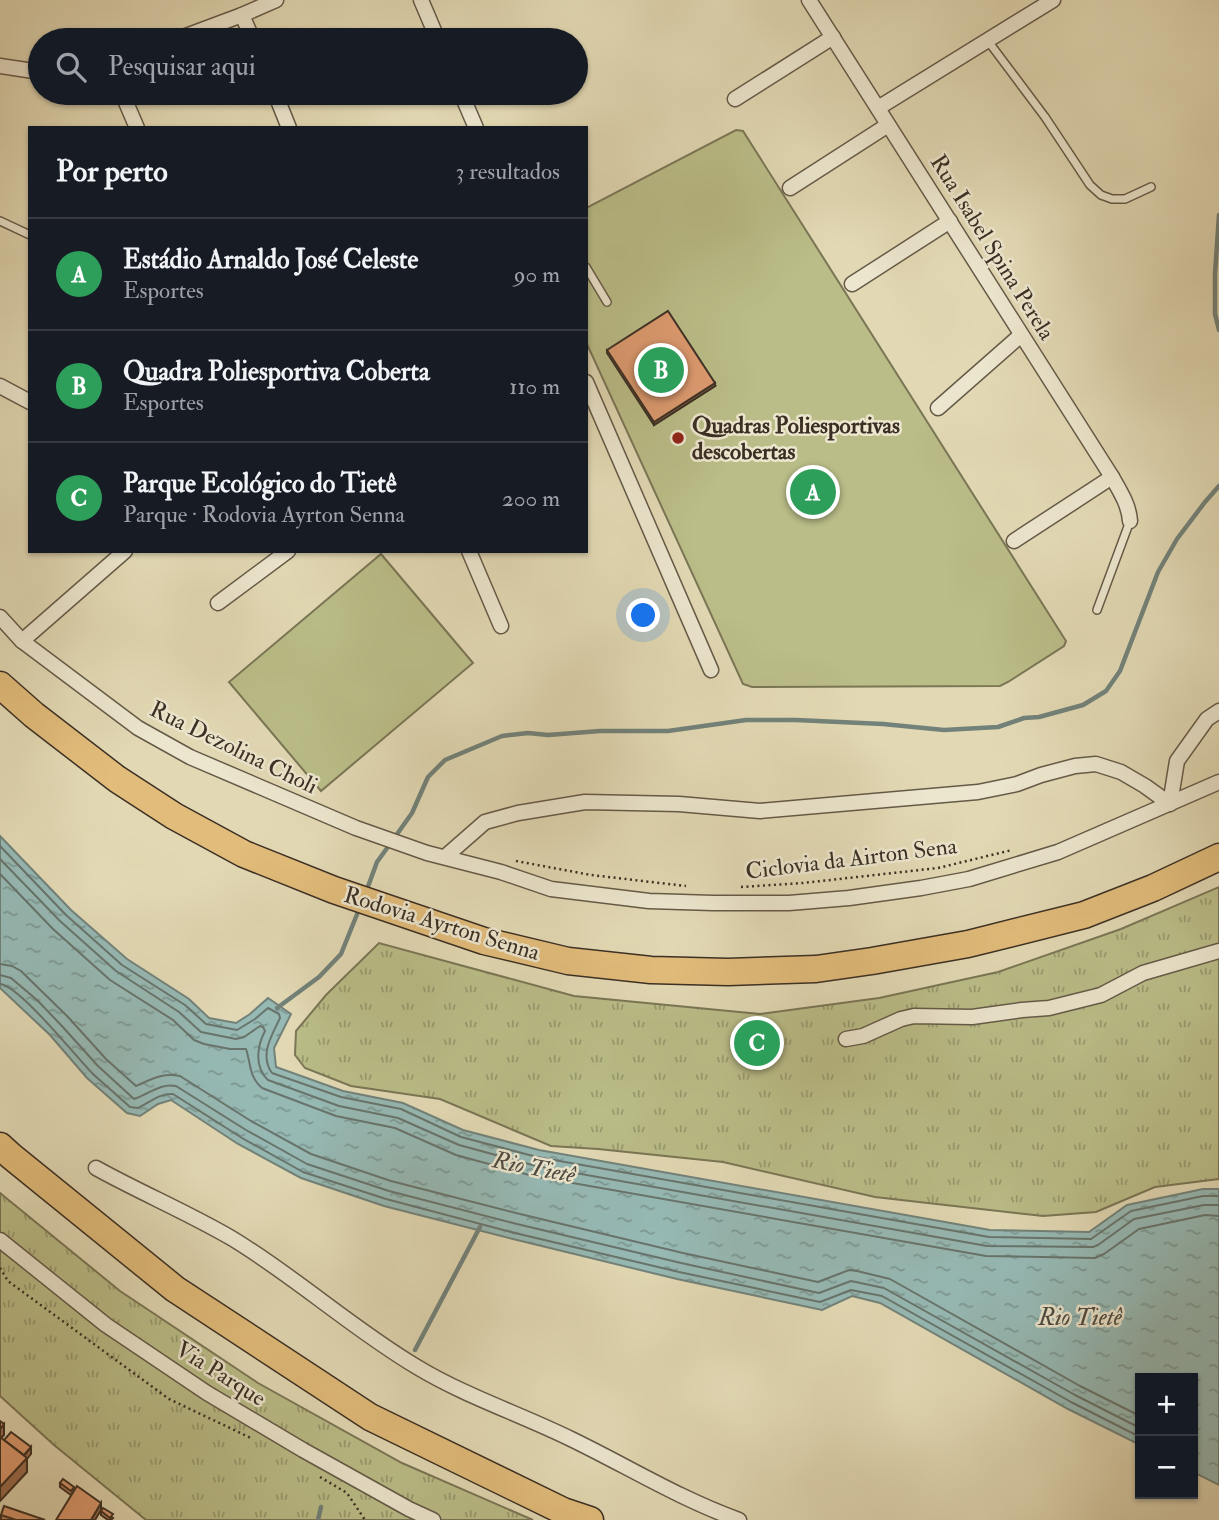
<!DOCTYPE html>
<html lang="pt">
<meta charset="utf-8">
<style>
body{margin:0;font-family:"IM FELL Double Pica",serif;background:#242831;color:#f1f3f6}
.controls{position:absolute;right:21px;bottom:21px;display:grid;overflow:hidden;border-radius:0px;box-shadow:0 2px 5px #0004}
.controls button{width:63px;height:63px;display:grid;place-items:center;padding:0;border:0;border-bottom:2px solid #363941;background:#171b24;color:#f1f3f6;font:35px sans-serif}
.you{position:absolute;left:644px;top:616px;width:24px;height:24px;margin:-18px;border:5px solid #fff;border-radius:50%;background:#1a73e8;box-shadow:0 0 0 10px #1a73e833}
.badge{display:grid;place-items:center;width:46px;height:46px;border-radius:50%;background:#c59692;color:#fff;font-size:23px;font-weight:700}
.pin{position:absolute;translate:-50% -50%;border:4px solid #fff;box-shadow:0 2px 7px #0006}
.list{margin:0;padding:0;list-style:none}
h2{display:flex;justify-content:space-between;align-items:center;height:91px;margin:0;padding:0 28px;font-size:30px}
h2 small{font-size:23px;font-weight:400;color:#9ea1a6}
.list li{display:grid;grid-template-columns:46px 1fr auto;gap:21px;align-items:center;box-sizing:border-box;height:112px;padding:0 28px;border-top:2px solid #363941}
.list b{display:block;font-size:26px;white-space:nowrap}
.list p{margin:0;font-size:23px;white-space:nowrap;color:#9ea1a6}
.list em{font-size:23px;font-style:normal;color:#9ea1a6}
.icon{flex:none;width:38px;height:38px;fill:none;stroke:currentColor;stroke-width:2;stroke-linecap:round;stroke-linejoin:round}
.map{position:relative;flex:none;width:1219px;height:1520px;overflow:hidden}
.search{position:absolute;background:#171b24;box-shadow:0 2px 5px #0004;left:28px;top:28px;width:560px;height:77px;display:flex;align-items:center;gap:18px;box-sizing:border-box;padding:0 24px;border-radius:38px;color:#9ea1a6;font-size:26px}
.panel{position:absolute;background:#171b24;box-shadow:0 2px 5px #0004;left:28px;top:126px;width:560px;height:427px;border-radius:0px}
.map>svg:first-child{display:block}
.grass{fill:#babd88;stroke:#7a7656;stroke-width:2}
.park{fill:url(#park-tufts);stroke:#7a7656;stroke-width:2}
.water{fill:url(#water-ripples);stroke:#72827a;stroke-width:2}
.lines{fill:none;stroke-linecap:round;stroke-linejoin:round}
.shore{stroke:#68746c;stroke-width:2}
.stream{stroke:#72827a;stroke-width:4.5}
.service-casing{stroke:#655a48;stroke-width:10}
.minor-casing{stroke:#655a48;stroke-width:17}
.motorway-casing{stroke:#3b2f24;stroke-width:29}
.path{stroke:#3b2f24;stroke-width:2.5;stroke-dasharray:2 3.5;stroke-linecap:butt}
.service{stroke:#ece6ce;stroke-width:7}
.minor{stroke:#ece6ce;stroke-width:14}
.motorway{stroke:#e1bc7a;stroke-width:26}
.wall{fill:#bf8560;stroke:#3b2f24;stroke-width:2}
.shaded-wall{fill:#9b6c4e;stroke:#3b2f24;stroke-width:2}
.building{fill:#de9b70;stroke:#3b2f24;stroke-width:2}
.poi-dot{fill:#8f2418;stroke:#ece6ce;stroke-width:2.5}
.labels{text-anchor:middle;stroke-width:5;stroke-linejoin:round;paint-order:stroke}
.street-label{font-size:23px;fill:#3b2f24;stroke:#ece6ce}
.poi-label{font-size:23px;font-weight:bold;fill:#3b2f24;stroke:#ece6ce;text-anchor:start}
.water-label{font-size:24px;font-style:italic;fill:#4d4b41;stroke:#ece6ce}
</style>
<div class="map">
<svg width="1219" height="1520" viewBox="0 0 1219 1520">
<defs>
<pattern id="park-tufts" width="24" height="20" patternUnits="userSpaceOnUse" patternTransform="scale(1.75)"><rect width="24" height="20" fill="#babd88"/><path d="M3 7l-1-3M5 7V3M7 7l1-3M15 17l-1-3M17 17v-4M19 17l1-3" fill="none" stroke="#989a6f"/></pattern>
<pattern id="water-ripples" width="26" height="14" patternUnits="userSpaceOnUse" patternTransform="scale(1.75)"><rect width="26" height="14" fill="#96b9b4"/><path d="M2 4q2-2 4 0t4 0M15 11q2-2 4 0t4 0" fill="none" stroke="#7c9792"/></pattern>
</defs>
<rect width="100%" height="100%" fill="#e2d9b4"/>
<filter id="stains"><feTurbulence type="fractalNoise" baseFrequency=".00286" numOctaves="4"/><feColorMatrix values="0 0 0 0 .2 0 0 0 0 .09 0 0 0 0 .02 0 0 0 .5 -.17"/></filter>
<radialGradient id="worn" r=".72"><stop offset=".6" stop-color="#630" stop-opacity="0"/><stop offset="1" stop-color="#630" stop-opacity=".3"/></radialGradient>
<g class="grass">
<path d="M736,130L743,131L1066,641L1064,646L1008,682L1000,686L752,687L743,684L586,342V208Z"/>
<path d="M381,554L473,663L321,791L229,682Z"/>
</g>
<g class="park">
<path d="M1219,887V1179L1155,1187L1096,1212L1043,1216L875,1197L723,1162L598,1149L551,1146L440,1099L351,1086L305,1068L295,1055L296,1031L326,995L379,943L574,996L760,1014L879,998L998,972L1121,929Z"/>
<path d="M0,1193L120,1291L258,1383L402,1463L533,1520H146L54,1445L0,1396Z"/>
</g>
<path class="water" d="M0,836L71,910L127,959L189,999L209,1018L236,1023L250,1014L268,998L291,1014L274,1048L276,1067L343,1091L403,1103L463,1130L539,1150L990,1230L1089,1232L1127,1205L1203,1189H1219V1485L1193,1472V1378H1140V1445L1068,1409L880,1303L852,1296L822,1310L677,1279L513,1239L384,1206L301,1178L238,1144L171,1100L158,1104L140,1116L127,1113L87,1078L50,1035L0,988Z"/>
<g class="lines">
<g class="shore">
<path d="M0,846L66,915L122,965L185,1005L206,1024L237,1030L255,1019L268,1008L279,1014L280,1018C272,1035 259,1055 272,1073L341,1097L401,1109L461,1137L537,1157L989,1237L1091,1239L1131,1211L1203,1196H1219"/>
<path d="M0,859L60,921L116,971L179,1012L201,1032L236,1039L244,1037L260,1026L263,1027L265,1031C257,1046 254,1067 268,1080L339,1106L398,1118L459,1145L536,1166L987,1246L1093,1247L1098,1245L1134,1219L1204,1205H1219"/>
<path d="M0,874L53,929L110,980L173,1020L194,1040L204,1044L230,1049H246C251,1064 249,1077 262,1088L336,1116L395,1128L456,1155L533,1176L986,1256L1095,1258L1104,1254L1139,1229L1205,1215L1219,1216"/>
<path d="M0,964L12,966L21,971L68,1017L106,1059L136,1086C150,1080 163,1072 180,1076L251,1121L311,1154L391,1181L520,1214L683,1253L818,1282L849,1270L857,1271L890,1279L1080,1386L1140,1416"/>
<path d="M0,975L11,978L37,1000L61,1025L98,1066L134,1099C149,1094 160,1083 176,1086L246,1130L307,1164L389,1191L517,1224L681,1263L819,1293L851,1281L884,1288L1075,1395L1140,1428"/>
<path d="M0,984C20,986 76,1057 93,1074C105,1085 118,1096 130,1107L138,1108C150,1102 160,1093 173,1094L242,1138L303,1172L386,1199L515,1233L679,1272L820,1302L851,1290L882,1296L1071,1402L1140,1437"/>
</g>
<g class="stream">
<path d="M1219,215L1215,274V314L1219,330"/>
<path d="M395,837L412,813L428,777L445,760L502,736L528,733L548,735L600,731H668L746,720H796L883,724L944,730L998,727L1024,718L1039,717L1083,705L1106,691L1120,671L1158,572L1177,539L1205,502L1219,486"/>
<path d="M366,892L377,862L390,844"/>
<path d="M277,1008L319,977L341,954L360,907"/>
<path d="M415,1350L480,1227"/>
<path d="M318,1520L321,1507"/>
</g>
<g class="service-casing">
<g id="service">
<path d="M988,41L1045,117L1090,185L1101,195L1112,199H1125L1151,187"/>
<path d="M0,221L30,235"/>
<path d="M586,267L607,302"/>
<path d="M1097,610L1130,521"/>
</g>
</g>
<g class="minor-casing">
<g id="minor">
<path d="M421,0L438,40"/>
<path d="M809,0L1112,477C1120,491 1129,505 1130,521"/>
<path d="M242,15L253,40"/>
<path d="M175,40L242,15L276,0"/>
<path d="M0,66L40,72"/>
<path d="M122,93L137,128"/>
<path d="M275,93L289,128"/>
<path d="M461,93L476,128"/>
<path d="M735,99L833,37"/>
<path d="M878,108L1053,0"/>
<path d="M790,188L888,125"/>
<path d="M852,284L950,221"/>
<path d="M586,382L711,670"/>
<path d="M0,386L30,402"/>
<path d="M938,408L1021,335"/>
<path d="M1014,541L1112,477"/>
<path d="M469,551L501,626"/>
<path d="M218,603L288,551"/>
<path d="M0,617L22,641L138,728L190,757L356,828L427,853L501,872L551,889L649,901L713,903H789L849,898L921,888L969,879L1058,852L1219,782"/>
<path d="M22,641L125,551"/>
<path d="M445,857L485,822L518,813L585,802L679,804L760,811L978,792L1017,784L1041,775L1075,766L1096,764L1121,772L1145,786L1170,804L1177,761L1207,719L1219,711"/>
<path d="M846,1039L863,1036L901,1019L914,1016L972,1017L1022,1010L1049,1008L1101,995L1143,973L1219,951"/>
<path d="M96,1168C141,1193 189,1213 233,1239C297,1278 353,1329 417,1367C465,1396 520,1414 571,1439C627,1466 680,1499 739,1520"/>
<path d="M0,1240L106,1325L207,1393L303,1450L409,1509L433,1520"/>
</g>
</g>
<g class="motorway-casing">
<g id="motorway">
<path d="M0,685L34,715L117,779L174,816L244,854L334,890L484,941L568,961L651,970L728,972L816,969L872,961L968,944L1084,915L1153,888L1219,857"/>
<path d="M0,1146L11,1156L175,1289L370,1417L563,1511L590,1520"/>
</g>
</g>
<g class="path">
<path d="M516,861L591,875L686,886"/>
<path d="M741,887L803,883L938,868L1012,850"/>
<path d="M0,1268L8,1281L169,1399L253,1439"/>
<path d="M320,1477L347,1493L365,1520"/>
</g>
<use href="#service" class="service"/>
<use href="#minor" class="minor"/>
<use href="#motorway" class="motorway"/>
</g>
<g class="wall">
<path d="M607,350L715,386L654,425L607,353Z"/>
<path d="M60,1483L74,1490L71,1495L60,1487Z"/>
<path d="M101,1511L113,1518L111,1520H108L101,1515Z"/>
<path d="M1,1515L45,1520H1Z"/>
</g>
<g class="shaded-wall">
<path d="M715,383V386L654,425V422Z"/>
<path d="M4,1424V1435L0,1439V1429Z"/>
<path d="M31,1447V1454L27,1459V1472L0,1501V1487Z"/>
<path d="M101,1503V1510L95,1520H91Z"/>
</g>
<g class="building">
<path d="M668,311L715,383L654,422L607,350Z"/>
<path d="M0,1421L4,1424L0,1429Z"/>
<path d="M11,1432L31,1447L24,1455L4,1440Z"/>
<path d="M0,1437L27,1458L0,1487Z"/>
<path d="M63,1479L74,1487L71,1491L60,1483Z"/>
<path d="M77,1486L101,1503L91,1520H56Z"/>
<path d="M4,1506L45,1520H16L1,1515Z"/>
<path d="M103,1508L113,1514L110,1518L101,1511Z"/>
</g>
<circle class="poi-dot" cx="678" cy="438" r="7"/>
<g class="labels">
<g class="street-label">
<text transform="translate(993 247) rotate(58)" y="8">Rua Isabel Spina Perela</text>
<text transform="translate(234 747) rotate(26)" y="8">Rua Dezolina Choli</text>
<text transform="translate(851 858) rotate(-7)" y="8">Ciclovia da Airton Sena</text>
<text transform="translate(442 923) rotate(17)" y="8">Rodovia Ayrton Senna</text>
<text transform="translate(221 1373) rotate(32)" y="8">Via Parque</text>
</g>
<g class="poi-label">
<text x="692" y="433">Quadras Poliesportivas<tspan x="692" dy="26">descobertas</tspan></text>
</g>
<g class="water-label">
<text transform="translate(534 1167) rotate(11)" y="8">Rio Tietê</text>
<text x="1080" y="1325">Rio Tietê</text>
</g>
</g>
<rect width="100%" height="100%" filter="url(#stains)"/>
<rect width="100%" height="100%" fill="url(#worn)"/>
</svg>
<div class="controls">
<button>+</button>
<button>−</button>
</div>
<div class="you"></div>
<div class="pin badge" style="left:813px;top:492px;background:#2e9e5b">A</div>
<div class="pin badge" style="left:661px;top:370px;background:#2e9e5b">B</div>
<div class="pin badge" style="left:757px;top:1043px;background:#2e9e5b">C</div>
<div class="search"><svg class="icon" aria-label="search" viewBox="0 0 24 24"><circle cx="10" cy="10" r="6"/><path d="M15 15l6 6"/></svg>Pesquisar aqui</div>
<section class="panel">
<h2>Por perto<small>3 resultados</small></h2>
<ul class="list">
<li><span class="badge" style="background:#2e9e5b">A</span><div><b>Estádio Arnaldo José Celeste</b><p>Esportes</p></div><em>90 m</em></li>
<li><span class="badge" style="background:#2e9e5b">B</span><div><b>Quadra Poliesportiva Coberta</b><p>Esportes</p></div><em>110 m</em></li>
<li><span class="badge" style="background:#2e9e5b">C</span><div><b>Parque Ecológico do Tietê</b><p>Parque · Rodovia Ayrton Senna</p></div><em>200 m</em></li>
</ul>
</section>
</div>
